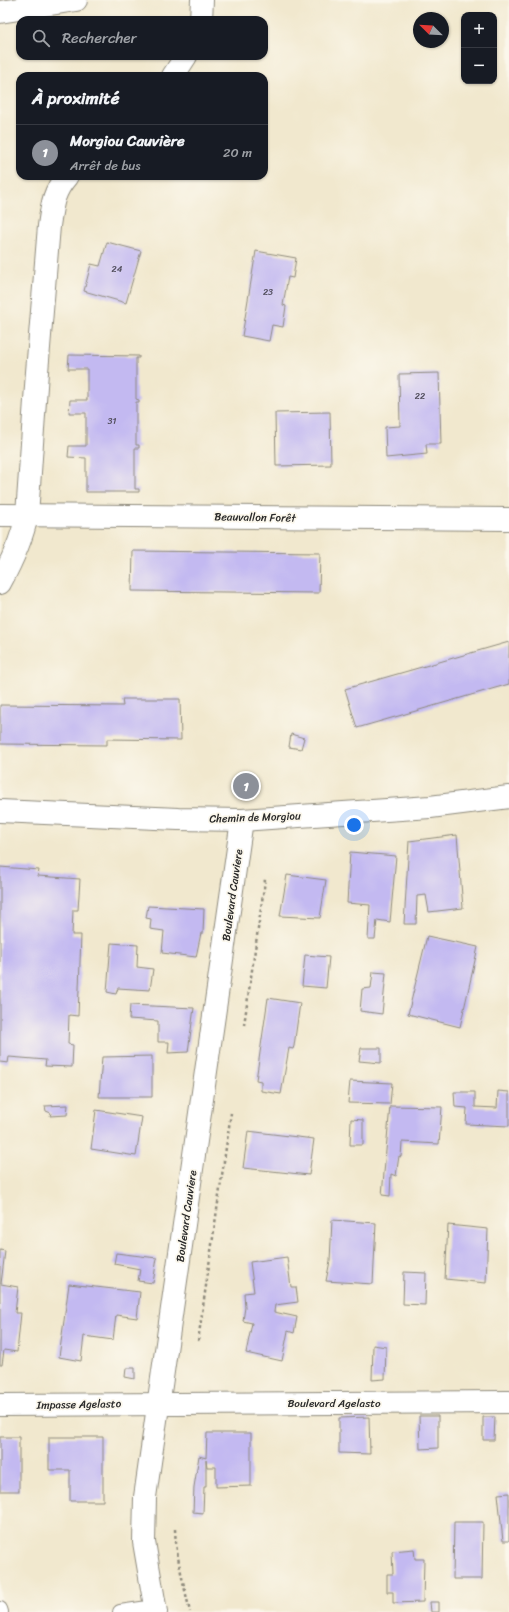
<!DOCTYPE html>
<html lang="fr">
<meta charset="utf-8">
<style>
body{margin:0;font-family:Sriracha,sans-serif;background:#20242c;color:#f1f3f6}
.controls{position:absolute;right:12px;top:12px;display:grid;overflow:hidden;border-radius:8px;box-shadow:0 1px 3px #0004}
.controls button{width:36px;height:36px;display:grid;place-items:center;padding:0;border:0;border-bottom:1px solid #363941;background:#171b24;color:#f1f3f6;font:20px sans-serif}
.compass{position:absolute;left:413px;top:12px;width:36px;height:36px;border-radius:50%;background:#171b24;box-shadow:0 1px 3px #0004;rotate:294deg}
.you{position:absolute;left:354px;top:825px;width:14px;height:14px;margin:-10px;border:3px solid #fff;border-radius:50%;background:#1a73e8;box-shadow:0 0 0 6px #1a73e833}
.badge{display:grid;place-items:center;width:26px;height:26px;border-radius:50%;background:#8c9099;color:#fff;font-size:13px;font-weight:700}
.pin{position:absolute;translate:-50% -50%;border:2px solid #fff;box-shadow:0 1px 4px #0006}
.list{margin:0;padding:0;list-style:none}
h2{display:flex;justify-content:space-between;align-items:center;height:52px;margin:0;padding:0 16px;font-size:17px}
h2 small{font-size:13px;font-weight:400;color:#9ea1a6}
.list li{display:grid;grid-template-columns:26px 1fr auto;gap:12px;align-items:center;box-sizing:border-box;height:56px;padding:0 16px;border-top:1px solid #363941}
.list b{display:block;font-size:15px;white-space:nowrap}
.list p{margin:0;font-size:13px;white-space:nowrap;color:#9ea1a6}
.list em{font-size:13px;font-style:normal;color:#9ea1a6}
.icon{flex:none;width:22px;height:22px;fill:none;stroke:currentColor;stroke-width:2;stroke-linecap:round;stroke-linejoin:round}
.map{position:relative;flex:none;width:509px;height:1612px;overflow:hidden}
.search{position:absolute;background:#171b24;box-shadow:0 1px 3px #0004;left:16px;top:16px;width:252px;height:44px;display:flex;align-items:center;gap:10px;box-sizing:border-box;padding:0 14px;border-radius:12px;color:#9ea1a6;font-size:15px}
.panel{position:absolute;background:#171b24;box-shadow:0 1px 3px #0004;left:16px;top:72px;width:252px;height:108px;border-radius:12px}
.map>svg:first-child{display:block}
.building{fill:#c3b9f1}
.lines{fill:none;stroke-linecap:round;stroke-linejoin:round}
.service-casing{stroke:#8e8a7c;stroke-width:16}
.minor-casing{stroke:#8e8a7c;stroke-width:24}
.tertiary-casing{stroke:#8e8a7c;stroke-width:24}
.path{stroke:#8e8a7c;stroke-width:2.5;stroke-dasharray:3 3;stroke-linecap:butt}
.service{stroke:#fff;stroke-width:14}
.minor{stroke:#fff;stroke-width:22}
.tertiary{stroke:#fff;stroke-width:22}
.labels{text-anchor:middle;stroke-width:3.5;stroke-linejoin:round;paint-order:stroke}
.number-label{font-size:9px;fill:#514e5c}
.street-label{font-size:11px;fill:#2b2b2b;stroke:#fbf7ec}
</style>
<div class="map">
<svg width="509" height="1612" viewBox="0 0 509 1612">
<rect width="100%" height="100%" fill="#fbf7ec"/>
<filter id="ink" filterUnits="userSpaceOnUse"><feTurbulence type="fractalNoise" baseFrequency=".025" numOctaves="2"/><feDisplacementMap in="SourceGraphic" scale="8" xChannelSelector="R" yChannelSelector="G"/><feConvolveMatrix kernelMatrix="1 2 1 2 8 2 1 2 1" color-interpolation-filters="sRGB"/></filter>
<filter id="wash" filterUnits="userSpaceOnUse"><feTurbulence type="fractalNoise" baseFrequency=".012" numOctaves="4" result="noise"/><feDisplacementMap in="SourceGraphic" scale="16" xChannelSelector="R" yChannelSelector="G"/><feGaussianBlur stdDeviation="0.9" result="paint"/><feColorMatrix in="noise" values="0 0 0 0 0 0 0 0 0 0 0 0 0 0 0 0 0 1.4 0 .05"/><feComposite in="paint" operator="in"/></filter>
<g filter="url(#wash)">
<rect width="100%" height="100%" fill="#f1e8ce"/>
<g id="blocks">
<g class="building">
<path d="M107,242L141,251L126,303L84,291L91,264L100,266Z"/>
<path d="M256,251L296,258L293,278L288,277L283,305L286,306L283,327L272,325L269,341L242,336Z"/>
<path d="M69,355L139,356V358H136V399L139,400V402H136V445H139V448H135V489H139V492H86V458L68,457L69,446H86V413H69L70,400H87V369H68Z"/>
<path d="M439,373L441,444H426L427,454L386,458L385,427L400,426L399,374Z"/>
<path d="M330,412L331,465L276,466L275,413Z"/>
<path d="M133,551L320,553L319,593L132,591Z"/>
<path d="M509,642V684L357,728L345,689Z"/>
<path d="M122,699H180L181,740L107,739V745L0,744V705L123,706Z"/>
<path d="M291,734L304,738L301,749L289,747Z"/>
<path d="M457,835L463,908L429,912L426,895L417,896L416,924H404L409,841Z"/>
<path d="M350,852L396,856L390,922L377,920L375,939H368L370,905L347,903Z"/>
<path d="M0,867L39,870L38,876L80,879L78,910H73L72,935H81L78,1016L69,1015L68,1044L73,1045L72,1067L45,1066L46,1060L9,1057L8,1063L0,1062Z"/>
<path d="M287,875L326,880L320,918L280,916Z"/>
<path d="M148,906L204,909L203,933H201L196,957L162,953L164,931L150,929L151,919L146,918Z"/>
<path d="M427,936L478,947L460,1027L408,1014Z"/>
<path d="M111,943L138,945L137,967L153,969L150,990L118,988L116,994L107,992Z"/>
<path d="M305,955L329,957L326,988L302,986Z"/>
<path d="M373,972L386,973L382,1014L360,1011L362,989L371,988Z"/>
<path d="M268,998L300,1003L294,1046L293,1049L289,1048L281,1094L261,1091V1081L256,1080Z"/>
<path d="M130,1005L194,1008L188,1052L168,1053L169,1042H158V1021L129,1019Z"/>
<path d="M361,1048H381V1063L359,1061Z"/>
<path d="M152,1056V1097H99L102,1057Z"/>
<path d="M350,1081L392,1083L390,1104L348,1103Z"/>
<path d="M498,1091L509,1092V1126L466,1124L467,1108L455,1107L454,1092H475V1107L497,1108Z"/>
<path d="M68,1105L67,1115L50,1116L51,1113L46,1111L45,1106Z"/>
<path d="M390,1106L442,1107L439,1144L402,1142L401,1157L399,1156L396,1176L391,1174L390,1196L382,1195Z"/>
<path d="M96,1110L142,1117L136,1156L91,1149Z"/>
<path d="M351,1119L363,1120V1145H350Z"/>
<path d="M248,1131L314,1139L309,1175L243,1168Z"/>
<path d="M332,1220L376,1223L373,1284L326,1281L330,1261Z"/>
<path d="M448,1225L488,1229L486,1283L445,1279Z"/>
<path d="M0,1250L5,1251L1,1284L18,1287L15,1313H21L17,1352L4,1350L2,1365H0Z"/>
<path d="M116,1253L157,1258L153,1283L138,1281L140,1269L114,1264Z"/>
<path d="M287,1257L291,1287H296L298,1302L275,1305L274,1312L297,1317L294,1333L288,1331L282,1361L246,1353L252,1323L243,1321L245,1307L244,1293L254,1292L250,1262Z"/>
<path d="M404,1272L426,1273L425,1305L403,1304Z"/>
<path d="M69,1284L140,1292L137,1318L116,1315L113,1340L84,1336L81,1361L59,1357Z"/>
<path d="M373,1345L386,1347L385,1379L372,1380Z"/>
<path d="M126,1368H135V1379L125,1377Z"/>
<path d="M419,1416H438V1448L420,1449Z"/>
<path d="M369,1417L370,1454L339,1453V1418Z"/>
<path d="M483,1417H495L494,1440H483Z"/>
<path d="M207,1433H251V1486L216,1487V1467H207L206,1460V1487H204L203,1513L193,1512L194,1487L199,1456L206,1458Z"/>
<rect x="0" y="1437" width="19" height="54"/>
<path d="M49,1437H103V1501H70V1470H49Z"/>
<path d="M509,1493V1541H503L498,1494Z"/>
<path d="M454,1522H483L482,1579H453Z"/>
<path d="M414,1549L415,1559H424L423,1602L393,1603V1592H387V1574H393L392,1551Z"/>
<path d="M430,1602H439V1612H431Z"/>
</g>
</g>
</g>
<g filter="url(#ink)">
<use href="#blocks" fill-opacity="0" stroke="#8e8a7c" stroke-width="1"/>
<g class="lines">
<g class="service-casing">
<g id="service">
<path d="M0,1609L1,1612"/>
<path d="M120,1612L155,1607"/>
</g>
</g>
<g class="minor-casing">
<g id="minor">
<path d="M0,12L76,0"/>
<path d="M201,20L202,0"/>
<path d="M173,76L186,56"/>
<path d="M0,515L509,519"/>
<path d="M0,583C12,561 22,540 27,515L37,372L49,226C52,205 53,192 67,176"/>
<path d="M0,1405L509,1402"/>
<path d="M156,1612L144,1542L145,1497L242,820"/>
</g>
</g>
<g class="tertiary-casing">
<path id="tertiary" d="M0,811L178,819L242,820L430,807L509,797"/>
</g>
<g class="path">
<path d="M244,1025L265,881H261"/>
<path d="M198,1341L231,1113"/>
<path d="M175,1529C176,1557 184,1585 190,1612"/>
</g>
<use href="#service" class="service"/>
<use href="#minor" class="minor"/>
<use href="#tertiary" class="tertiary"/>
</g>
</g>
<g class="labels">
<g class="number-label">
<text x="117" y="272">24</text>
<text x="268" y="295">23</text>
<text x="420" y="399">22</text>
<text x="112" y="424">31</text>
</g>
<g class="street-label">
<text transform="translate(255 517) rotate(1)" y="4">Beauvallon Forêt</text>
<text transform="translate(255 817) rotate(-2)" y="4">Chemin de Morgiou</text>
<text transform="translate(232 895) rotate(-82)" y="4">Boulevard Cauviere</text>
<text transform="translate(186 1216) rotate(-82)" y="4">Boulevard Cauviere</text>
<text x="334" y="1407">Boulevard Agelasto</text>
<text transform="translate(79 1404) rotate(-1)" y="4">Impasse Agelasto</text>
</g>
</g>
</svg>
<div class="controls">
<button>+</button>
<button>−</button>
</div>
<svg class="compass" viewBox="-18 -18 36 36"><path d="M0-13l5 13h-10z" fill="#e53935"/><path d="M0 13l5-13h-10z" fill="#9ea1a6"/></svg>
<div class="you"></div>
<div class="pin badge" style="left:246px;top:786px">1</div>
<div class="search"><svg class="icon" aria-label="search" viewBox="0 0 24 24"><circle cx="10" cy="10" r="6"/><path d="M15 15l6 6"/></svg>Rechercher</div>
<section class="panel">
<h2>À proximité<small></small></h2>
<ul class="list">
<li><span class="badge">1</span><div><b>Morgiou Cauvière</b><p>Arrêt de bus</p></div><em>20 m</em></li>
</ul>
</section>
</div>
